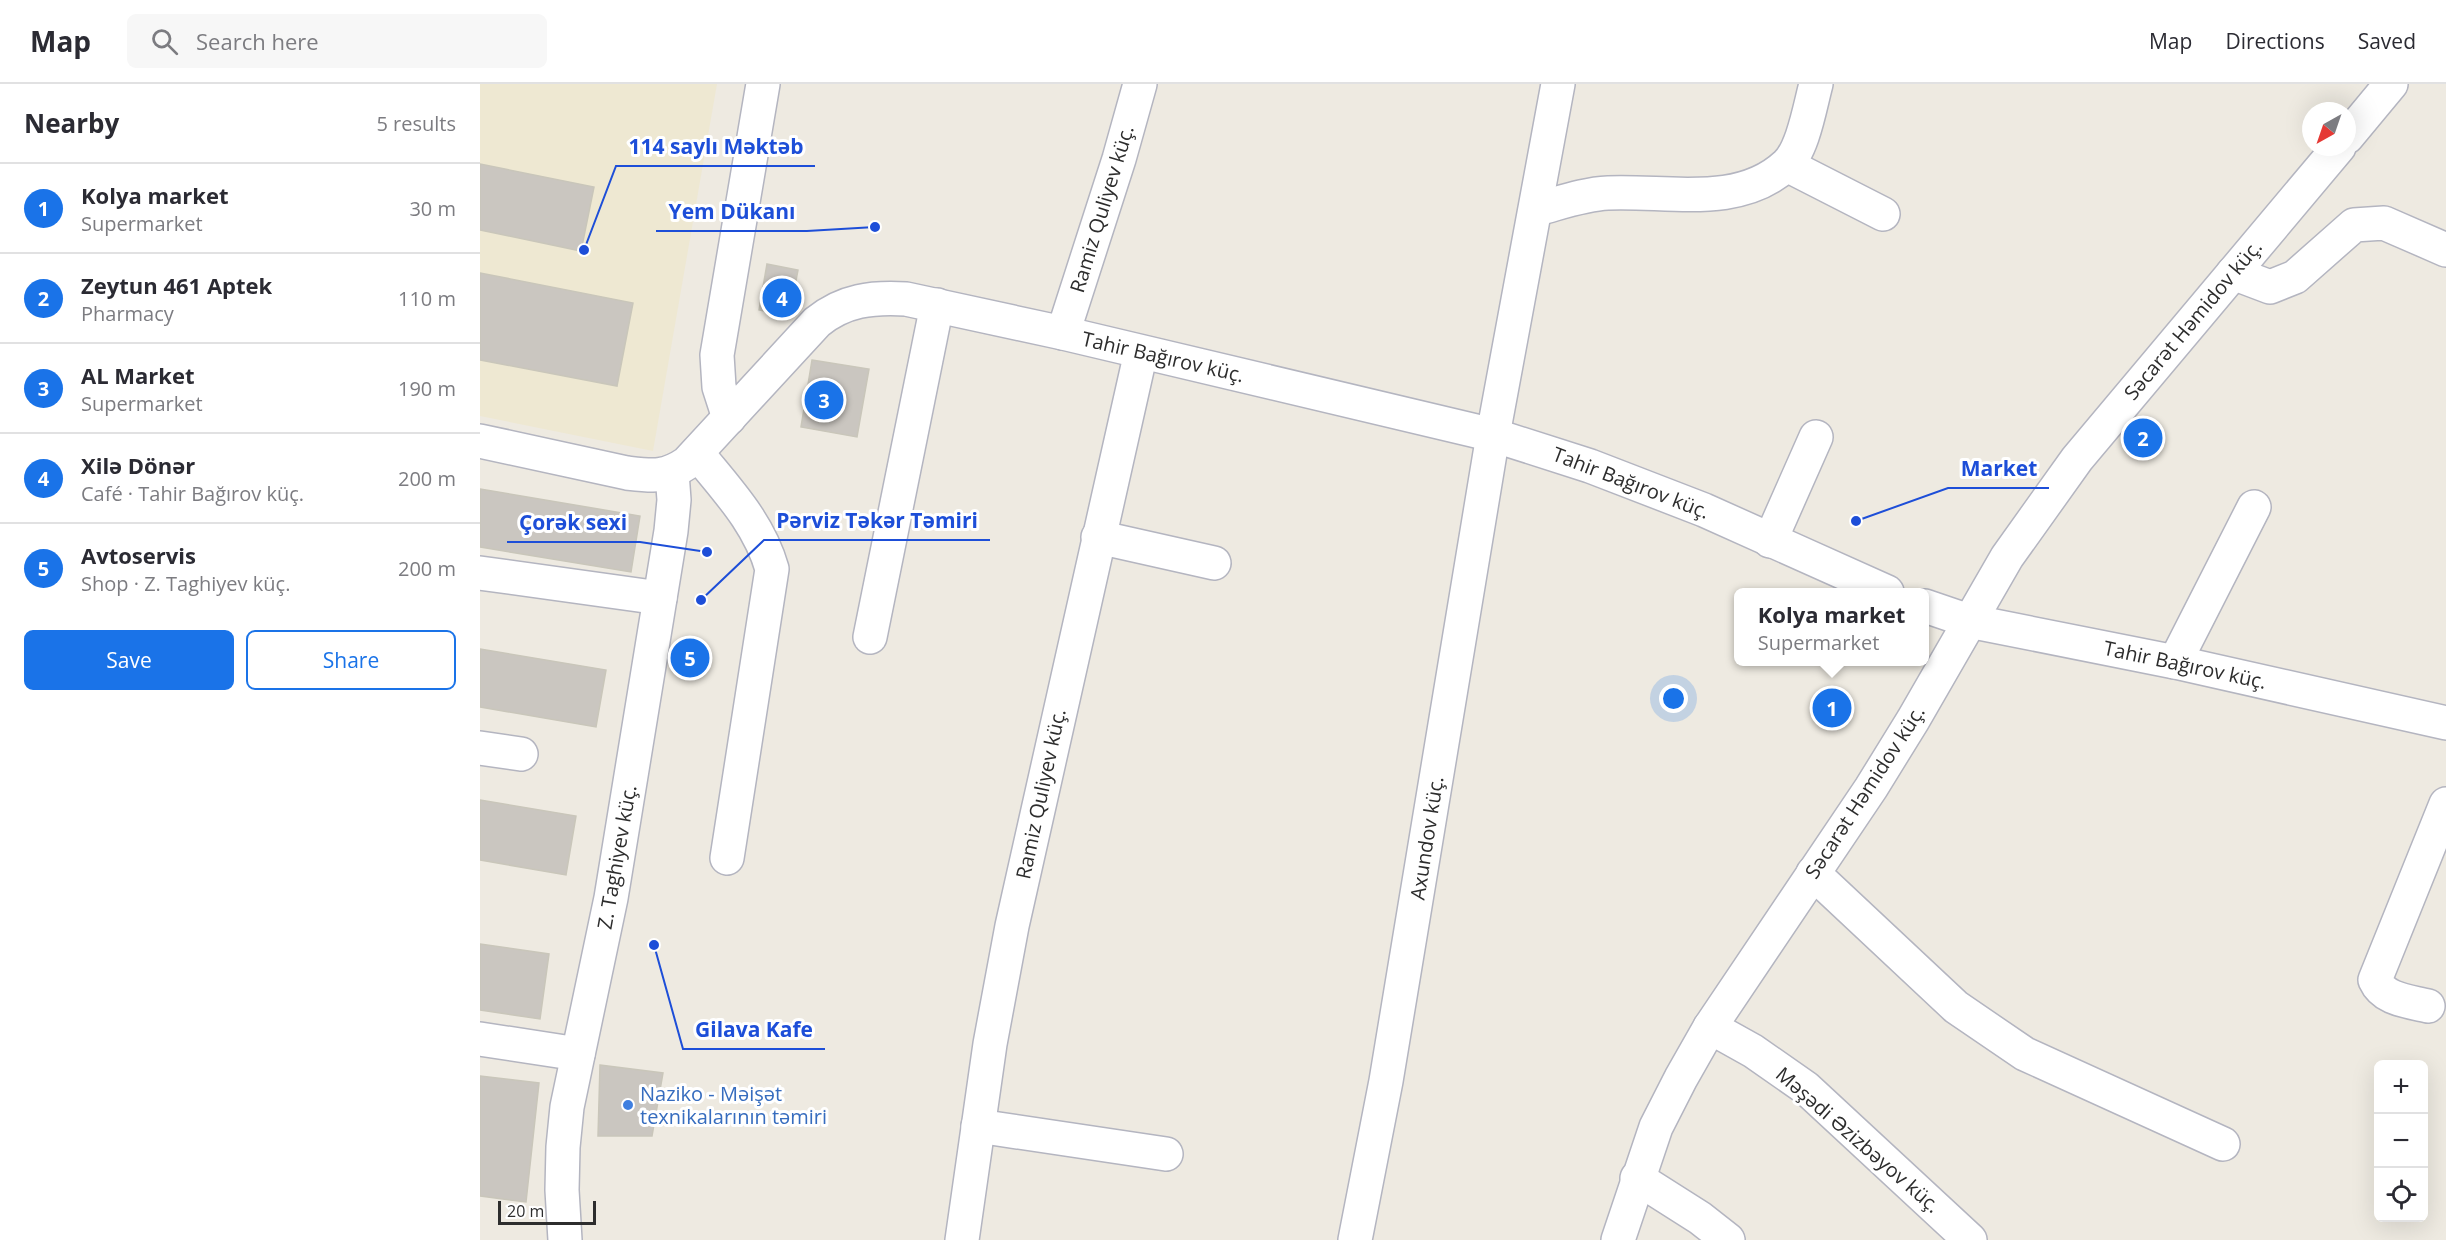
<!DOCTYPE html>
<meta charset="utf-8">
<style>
body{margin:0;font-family:"Open Sans",sans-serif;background:#f7f7f7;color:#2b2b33}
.controls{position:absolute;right:18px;bottom:18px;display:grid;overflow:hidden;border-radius:9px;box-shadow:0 6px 24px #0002}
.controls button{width:54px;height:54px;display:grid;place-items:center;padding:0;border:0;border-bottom:2px solid #e1e1e2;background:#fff;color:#2b2b33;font:30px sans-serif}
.compass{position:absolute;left:1822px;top:18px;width:54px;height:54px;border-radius:50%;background:#fff;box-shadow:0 6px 24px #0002;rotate:220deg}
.scale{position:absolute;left:18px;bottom:15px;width:98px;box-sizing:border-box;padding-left:6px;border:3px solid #2d2d2d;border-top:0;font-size:16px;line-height:21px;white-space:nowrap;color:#2d2d2d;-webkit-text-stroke:4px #fff;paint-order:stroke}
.you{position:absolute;left:1194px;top:615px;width:21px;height:21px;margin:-15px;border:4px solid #fff;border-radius:50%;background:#1a73e8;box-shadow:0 0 0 9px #1a73e833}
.badge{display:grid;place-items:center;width:39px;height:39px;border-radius:50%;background:#1a73e8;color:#fff;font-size:20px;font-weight:700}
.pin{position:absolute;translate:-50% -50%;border:3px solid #fff;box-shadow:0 2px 6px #0006}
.popup{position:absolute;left:1254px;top:504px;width:195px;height:78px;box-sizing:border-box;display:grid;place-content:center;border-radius:9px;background:#fff;filter:drop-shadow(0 2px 4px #0005);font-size:20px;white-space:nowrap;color:#7c7c81}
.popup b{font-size:22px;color:#2b2b33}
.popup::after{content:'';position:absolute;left:50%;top:100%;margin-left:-12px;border:12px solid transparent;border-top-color:#fff}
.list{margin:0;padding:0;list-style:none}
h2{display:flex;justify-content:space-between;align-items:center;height:78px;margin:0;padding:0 24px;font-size:26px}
h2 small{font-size:20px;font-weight:400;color:#7c7c81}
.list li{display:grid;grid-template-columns:39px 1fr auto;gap:18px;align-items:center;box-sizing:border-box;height:90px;padding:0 24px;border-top:2px solid #e1e1e2}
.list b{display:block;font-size:22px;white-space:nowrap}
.list p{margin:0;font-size:20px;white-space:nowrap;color:#7c7c81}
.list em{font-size:20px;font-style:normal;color:#7c7c81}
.actions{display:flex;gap:12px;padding:18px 24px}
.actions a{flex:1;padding:14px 0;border:2px solid #1a73e8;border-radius:9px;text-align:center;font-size:21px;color:#1a73e8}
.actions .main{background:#1a73e8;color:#fff}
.icon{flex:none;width:33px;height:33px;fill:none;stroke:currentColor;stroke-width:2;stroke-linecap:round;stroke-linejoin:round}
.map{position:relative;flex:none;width:1966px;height:1156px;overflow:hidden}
header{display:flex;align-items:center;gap:36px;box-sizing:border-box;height:84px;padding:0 30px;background:#fff;border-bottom:2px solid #e1e1e2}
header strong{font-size:28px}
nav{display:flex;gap:33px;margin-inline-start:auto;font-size:21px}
.search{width:420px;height:54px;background:#f7f7f7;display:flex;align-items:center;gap:15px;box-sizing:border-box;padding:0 21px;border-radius:9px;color:#7c7c81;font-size:22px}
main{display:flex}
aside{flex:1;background:#fff}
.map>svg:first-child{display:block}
.education{fill:#eee8d2}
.building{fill:#cac6c0;stroke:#c9c6ba;stroke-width:1.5}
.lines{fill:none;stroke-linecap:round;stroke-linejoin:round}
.minor-casing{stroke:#b4b5c0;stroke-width:36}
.minor{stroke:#fff;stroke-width:33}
.shop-dot{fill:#3f7fe0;stroke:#fff;stroke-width:2}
.labels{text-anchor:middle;stroke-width:6;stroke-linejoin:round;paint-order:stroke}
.street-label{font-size:20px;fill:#2d2d2d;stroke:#fff}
.shop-label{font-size:20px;fill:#366cbe;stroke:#fff;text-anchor:start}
.leader{fill:none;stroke:#1d4ed8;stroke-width:2}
.callout-dot{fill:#1d4ed8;stroke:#fff;stroke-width:2}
.callout-label{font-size:21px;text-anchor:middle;font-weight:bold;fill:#1d4ed8;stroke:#fff;stroke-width:6;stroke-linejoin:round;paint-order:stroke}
</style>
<header>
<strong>Map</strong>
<div class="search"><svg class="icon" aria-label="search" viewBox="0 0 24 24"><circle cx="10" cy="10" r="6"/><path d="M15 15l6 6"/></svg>Search here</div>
<nav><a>Map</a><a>Directions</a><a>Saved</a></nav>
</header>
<main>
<aside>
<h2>Nearby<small>5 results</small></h2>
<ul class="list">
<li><span class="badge">1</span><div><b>Kolya market</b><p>Supermarket</p></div><em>30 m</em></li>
<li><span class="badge">2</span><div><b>Zeytun 461 Aptek</b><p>Pharmacy</p></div><em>110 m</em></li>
<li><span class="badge">3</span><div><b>AL Market</b><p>Supermarket</p></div><em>190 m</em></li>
<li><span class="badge">4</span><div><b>Xilə Dönər</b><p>Café · Tahir Bağırov küç.</p></div><em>200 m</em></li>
<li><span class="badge">5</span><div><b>Avtoservis</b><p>Shop · Z. Taghiyev küç.</p></div><em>200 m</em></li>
</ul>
<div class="actions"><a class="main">Save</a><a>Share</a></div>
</aside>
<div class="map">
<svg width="1966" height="1156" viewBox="0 0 1966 1156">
<rect width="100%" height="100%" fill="#eeeae1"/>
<path class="education" d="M0,0H237L173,367L0,332Z"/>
<g class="building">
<path d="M0,80L114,103L101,167L0,146Z"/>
<path d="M287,180L318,186L309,232L279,226Z"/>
<path d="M0,189L153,219L137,302L0,276Z"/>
<path d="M332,276L389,285L377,353L321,343Z"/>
<path d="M0,405L160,432L151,488L0,463Z"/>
<path d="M0,565L126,586L116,643L0,623Z"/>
<path d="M0,716L96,732L86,791L0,776Z"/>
<path d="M0,860L69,870L60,935L0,926Z"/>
<path d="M120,981L183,989L172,1052H118Z"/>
<path d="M0,992L59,999L46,1118L0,1112Z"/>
</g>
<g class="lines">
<g class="minor-casing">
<g id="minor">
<path d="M1867,53L1911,0"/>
<path d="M1307,81L1403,130"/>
<path d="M1057,125C1080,119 1104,110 1128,109C1186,106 1259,125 1306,81C1323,66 1330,22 1336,0"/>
<path d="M1753,189L1790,203L1815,193L1874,141L1904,139L1966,166"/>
<path d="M583,249L639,75L660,0"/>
<path d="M249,334L239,303L237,271L283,0"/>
<path d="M0,357L147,389C173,392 185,394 207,379L337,238C364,216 392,213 426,215L583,249L1013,351L1110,382L1224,426L1407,508"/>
<path d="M217,369C247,406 279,439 292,485L247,774"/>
<path d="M618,453L734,479"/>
<path d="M1290,457L1336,353"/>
<path d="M0,489L180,514"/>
<path d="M1445,522L1489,537L1695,578L1966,639"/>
<path d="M390,553L457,221"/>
<path d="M1695,578L1774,423"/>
<path d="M0,664L41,670"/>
<path d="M1333,789L1476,923L1545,970L1743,1060"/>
<path d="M1948,922C1928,917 1904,916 1895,896L1966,720"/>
<path d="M1230,943L1273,967L1326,1004L1490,1156"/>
<path d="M0,955L98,970"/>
<path d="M498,1042L686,1070"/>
<path d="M1157,1094L1220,1134L1248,1156"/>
<path d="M85,1156L82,1106L83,1063L87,1023L131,814L191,447L194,416L192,389"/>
<path d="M482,1156L510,960L532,842L661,268"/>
<path d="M875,1156L906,997L1013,351L1078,0"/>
<path d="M1138,1156L1176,1043L1201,994L1230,943L1391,704L1433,636L1527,473L1597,375L1859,63"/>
</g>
</g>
<use href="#minor" class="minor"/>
</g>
<circle class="shop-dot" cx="148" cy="1021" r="6"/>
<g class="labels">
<g class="street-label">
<text transform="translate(622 125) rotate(-73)" y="7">Ramiz Quliyev küç.</text>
<text transform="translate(1713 236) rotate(-50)" y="7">Səcarət Həmidov küç.</text>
<text transform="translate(683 273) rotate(13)" y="7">Tahir Bağırov küç.</text>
<text transform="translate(1151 399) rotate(21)" y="7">Tahir Bağırov küç.</text>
<text transform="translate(1705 581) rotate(12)" y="7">Tahir Bağırov küç.</text>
<text transform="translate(1385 708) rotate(-57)" y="7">Səcarət Həmidov küç.</text>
<text transform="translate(561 710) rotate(-78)" y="7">Ramiz Quliyev küç.</text>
<text transform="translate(947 754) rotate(-81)" y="7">Axundov küç.</text>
<text transform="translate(137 773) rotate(-80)" y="7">Z. Taghiyev küç.</text>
<text transform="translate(1378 1056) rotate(41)" y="7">Məşədi Əzizbəyov küç.</text>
</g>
<g class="shop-label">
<text x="160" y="1017">Naziko - Məişət<tspan x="160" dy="23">texnikalarının təmiri</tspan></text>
</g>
</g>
<path class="leader" d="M104 166L136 82H335M395 143L327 147H176M1376 437L1468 404H1569M221 516L284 456H510M227 468L160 458H27M174 861L203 965H345"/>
<g class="callout-dot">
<circle cx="104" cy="166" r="6"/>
<circle cx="395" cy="143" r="6"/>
<circle cx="1376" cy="437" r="6"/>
<circle cx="221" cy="516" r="6"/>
<circle cx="227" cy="468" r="6"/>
<circle cx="174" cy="861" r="6"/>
</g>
<g class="callout-label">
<text x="236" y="70">114 saylı Məktəb</text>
<text x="252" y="135">Yem Dükanı</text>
<text x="1519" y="392">Market</text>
<text x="397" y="444">Pərviz Təkər Təmiri</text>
<text x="93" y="446">Çorək sexi</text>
<text x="274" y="953">Gilava Kafe</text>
</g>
</svg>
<div class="controls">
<button>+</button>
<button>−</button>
<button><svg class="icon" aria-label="locate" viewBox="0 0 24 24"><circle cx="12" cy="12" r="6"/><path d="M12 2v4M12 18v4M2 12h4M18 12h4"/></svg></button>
</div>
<svg class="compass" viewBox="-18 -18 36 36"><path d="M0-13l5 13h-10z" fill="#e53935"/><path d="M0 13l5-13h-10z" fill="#7c7c81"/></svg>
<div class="scale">20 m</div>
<div class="you"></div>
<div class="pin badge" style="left:1352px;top:624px">1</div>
<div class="popup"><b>Kolya market</b>Supermarket</div>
<div class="pin badge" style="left:1663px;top:354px">2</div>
<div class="pin badge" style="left:344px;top:316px">3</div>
<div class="pin badge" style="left:302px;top:214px">4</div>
<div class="pin badge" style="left:210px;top:574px">5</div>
</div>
</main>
